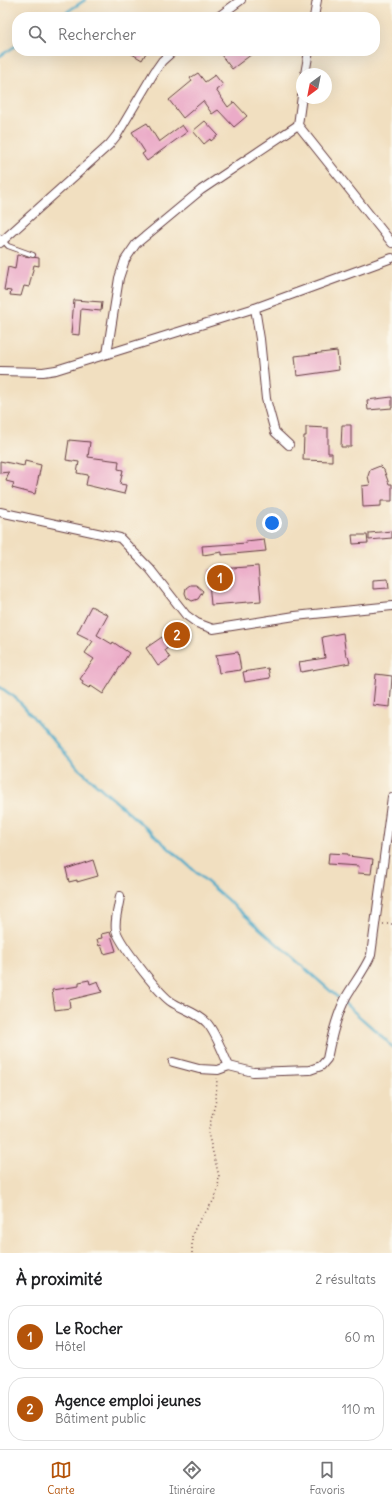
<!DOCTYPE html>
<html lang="fr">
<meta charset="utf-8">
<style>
body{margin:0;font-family:Delius,sans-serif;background:#f2f2f2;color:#202124}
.compass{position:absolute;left:296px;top:68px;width:36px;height:36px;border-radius:50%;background:#fff;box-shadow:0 4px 16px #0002;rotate:212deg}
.you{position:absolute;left:272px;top:523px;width:14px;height:14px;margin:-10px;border:3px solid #fff;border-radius:50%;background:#1a73e8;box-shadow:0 0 0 6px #1a73e833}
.badge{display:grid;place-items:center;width:26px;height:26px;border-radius:50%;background:#b45309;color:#fff;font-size:13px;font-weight:700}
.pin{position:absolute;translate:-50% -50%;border:2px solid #fff;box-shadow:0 1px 4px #0006}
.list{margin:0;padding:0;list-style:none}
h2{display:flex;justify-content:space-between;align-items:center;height:52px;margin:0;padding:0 16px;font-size:17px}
h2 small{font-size:13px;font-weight:400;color:#757577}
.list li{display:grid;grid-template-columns:26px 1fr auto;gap:12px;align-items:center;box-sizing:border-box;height:64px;margin:0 8px 8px;padding:0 8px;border:1px solid #e0e0e0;border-radius:16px}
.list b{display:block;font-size:15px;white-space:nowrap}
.list p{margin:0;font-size:13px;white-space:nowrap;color:#757577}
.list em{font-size:13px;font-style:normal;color:#757577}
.icon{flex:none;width:22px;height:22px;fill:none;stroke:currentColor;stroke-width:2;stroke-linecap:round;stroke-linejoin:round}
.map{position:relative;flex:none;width:392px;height:1253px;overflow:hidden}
.search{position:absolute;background:#fff;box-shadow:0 4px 16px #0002;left:12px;right:12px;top:12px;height:44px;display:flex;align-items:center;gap:10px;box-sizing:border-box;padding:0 14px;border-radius:16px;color:#757577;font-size:15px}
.sheet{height:196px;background:#fff}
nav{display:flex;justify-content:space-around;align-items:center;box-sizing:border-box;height:56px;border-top:1px solid #e0e0e0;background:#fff;font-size:11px;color:#757577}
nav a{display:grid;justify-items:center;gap:2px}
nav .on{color:#b45309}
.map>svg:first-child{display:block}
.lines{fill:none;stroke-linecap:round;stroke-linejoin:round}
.stream{stroke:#48a8c7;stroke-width:2.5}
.building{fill:#ebabc8}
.lane-casing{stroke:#633c41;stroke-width:6}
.street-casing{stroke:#633c41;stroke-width:10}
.path{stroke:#633c41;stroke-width:1.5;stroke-dasharray:1 3;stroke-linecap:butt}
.lane{stroke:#fff;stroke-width:4}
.street{stroke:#fff;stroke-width:8}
</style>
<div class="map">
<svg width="392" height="1253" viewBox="0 0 392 1253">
<rect width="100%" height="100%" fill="#fbf7ec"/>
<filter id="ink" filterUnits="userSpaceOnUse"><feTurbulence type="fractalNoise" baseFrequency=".025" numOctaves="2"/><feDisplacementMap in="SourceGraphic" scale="8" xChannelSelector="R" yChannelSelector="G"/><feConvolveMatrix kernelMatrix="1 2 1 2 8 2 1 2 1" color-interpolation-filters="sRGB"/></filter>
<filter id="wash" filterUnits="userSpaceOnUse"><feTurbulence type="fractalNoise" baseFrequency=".012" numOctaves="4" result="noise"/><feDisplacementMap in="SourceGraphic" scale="16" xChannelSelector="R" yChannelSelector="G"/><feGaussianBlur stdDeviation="0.9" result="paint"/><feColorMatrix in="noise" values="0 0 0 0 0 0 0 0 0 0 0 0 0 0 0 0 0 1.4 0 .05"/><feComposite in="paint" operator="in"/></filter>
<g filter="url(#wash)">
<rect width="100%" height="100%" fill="#f1dfc0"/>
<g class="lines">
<g class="stream">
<path d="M59,17L85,0"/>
<path d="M0,56L17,45"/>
<path d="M0,687L17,699L78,768L386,1040L392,1047"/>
</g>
</g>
<g id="blocks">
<g class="building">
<path d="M127,51H147L142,60Z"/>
<path d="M218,51H256L232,69Z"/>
<path d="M198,73L205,82L215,75L223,85L216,90L228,107L234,102L247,116L234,127L218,110L212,114L203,101L183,118L169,100L192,81L190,78Z"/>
<path d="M205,121L218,135L211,141L210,139L204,144L193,131Z"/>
<path d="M147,123L159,142L182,125L187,132L147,161L142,154L145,152L132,132Z"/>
<path d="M17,255L39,258V266L34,265L29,287L24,286L21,296L10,295L11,291L4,290L8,267L15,269Z"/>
<path d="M74,300L102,302L101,311L81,309L79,335L71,334Z"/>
<path d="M337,351L339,370L297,376L295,356Z"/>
<path d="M392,397V408L368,410L367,400Z"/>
<path d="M342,425H351V447H341Z"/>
<path d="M306,427L328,428V453H332V461L303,460L304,436H306Z"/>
<path d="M69,440L90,442L88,457L119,461L118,469L123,470L120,484L126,485L124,494L86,485L88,475L77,473L79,462L66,460Z"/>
<path d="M0,461L24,466L25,461L41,465L35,494L12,488L14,483L6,481L9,472L0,473Z"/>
<path d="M380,466L384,470L389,484H392V501H381V506L363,507L362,486L370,485L368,476L370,470Z"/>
<path d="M392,531V538L369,540V533Z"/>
<path d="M352,535H367L368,543L353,544Z"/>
<path d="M264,539L266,551L222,555V552L203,555L202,546L247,543L246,541Z"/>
<path d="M258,566L261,601L211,605L208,570Z"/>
<path d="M388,579L389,588L373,589V580Z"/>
<path d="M190,585H196L203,591L198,599L192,601L187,598L185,593L186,588Z"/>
<path d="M91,606L108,615L97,635L112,644L113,642L129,653L103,694L91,686L89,688L82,684L83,681L80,679L94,659L85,653L93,641L77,633Z"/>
<path d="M343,633L346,656H348L350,663L301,672L299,662L325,658L322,637Z"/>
<path d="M162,637L169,647L165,650L170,658L158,666L146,648Z"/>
<path d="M238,652L241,670L219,673L216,655Z"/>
<path d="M268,668L270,678L245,682L243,672Z"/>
<path d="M376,674L392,676L390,707L373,705Z"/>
<path d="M329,853L348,854V856L373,859L371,874L358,873L359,866L328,864Z"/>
<path d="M93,860L98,876L77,882V880L69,882L66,869Z"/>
<path d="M110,932L116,951L104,954L101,945L99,946L97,939L102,938L101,934Z"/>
<path d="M89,980L90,984L98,981L102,992L69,1000L70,1008L55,1010L52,990L79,986V982Z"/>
</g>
</g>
</g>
<g filter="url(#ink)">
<use href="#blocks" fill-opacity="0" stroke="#633c41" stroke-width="1"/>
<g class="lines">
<g class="lane-casing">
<path id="lane" d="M0,237L8,246L33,255"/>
</g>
<g class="street-casing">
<g id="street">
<path d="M218,17L241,0"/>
<path d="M314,17L317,0"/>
<path d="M305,74L309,51"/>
<path d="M302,96L298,125L392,243"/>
<path d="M0,243L109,145L117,135L155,71L162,61L173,51"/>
<path d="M255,308L260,339L266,399L275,432L289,445"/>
<path d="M107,354L119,278L125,260L136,244L201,190L298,125"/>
<path d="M0,371L43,372L56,370L255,308L392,258"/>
<path d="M0,512L120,538L150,569L186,615L197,623L213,629L295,616L392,606"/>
<path d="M120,896C119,906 114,920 116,930C119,943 158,992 170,1001C181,1009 197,1012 207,1023C216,1033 223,1054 229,1066"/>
<path d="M173,1062L199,1069L218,1070L229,1066L253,1072L310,1070L321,1066L327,1059C331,1038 336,1017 346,997C354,983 364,971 371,955L392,797"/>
</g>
</g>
<g class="path">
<path d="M383,924H392"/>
<path d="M192,1253V1236L196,1226L214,1200L218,1189L219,1176L209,1137V1128L216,1100L217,1078"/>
</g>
<use href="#lane" class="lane"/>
<use href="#street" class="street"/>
</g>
</g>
</svg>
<svg class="compass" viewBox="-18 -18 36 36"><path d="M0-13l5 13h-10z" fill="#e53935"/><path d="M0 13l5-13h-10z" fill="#757577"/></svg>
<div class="you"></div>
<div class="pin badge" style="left:220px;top:578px">1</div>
<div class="pin badge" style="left:177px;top:635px">2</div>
<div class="search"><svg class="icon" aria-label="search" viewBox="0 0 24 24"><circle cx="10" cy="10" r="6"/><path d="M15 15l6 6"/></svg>Rechercher</div>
</div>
<section class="sheet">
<h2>À proximité<small>2 résultats</small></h2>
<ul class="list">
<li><span class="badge">1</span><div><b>Le Rocher</b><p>Hôtel</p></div><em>60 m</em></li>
<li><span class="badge">2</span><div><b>Agence emploi jeunes</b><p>Bâtiment public</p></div><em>110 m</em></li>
</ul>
</section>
<nav>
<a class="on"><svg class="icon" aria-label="map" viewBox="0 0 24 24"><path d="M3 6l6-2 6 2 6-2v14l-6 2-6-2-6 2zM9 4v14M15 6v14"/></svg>Carte</a>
<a><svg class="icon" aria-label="directions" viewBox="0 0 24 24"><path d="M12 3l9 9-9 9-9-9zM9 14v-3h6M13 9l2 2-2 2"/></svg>Itinéraire</a>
<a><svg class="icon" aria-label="saved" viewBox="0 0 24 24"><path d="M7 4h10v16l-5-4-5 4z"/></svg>Favoris</a>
</nav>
